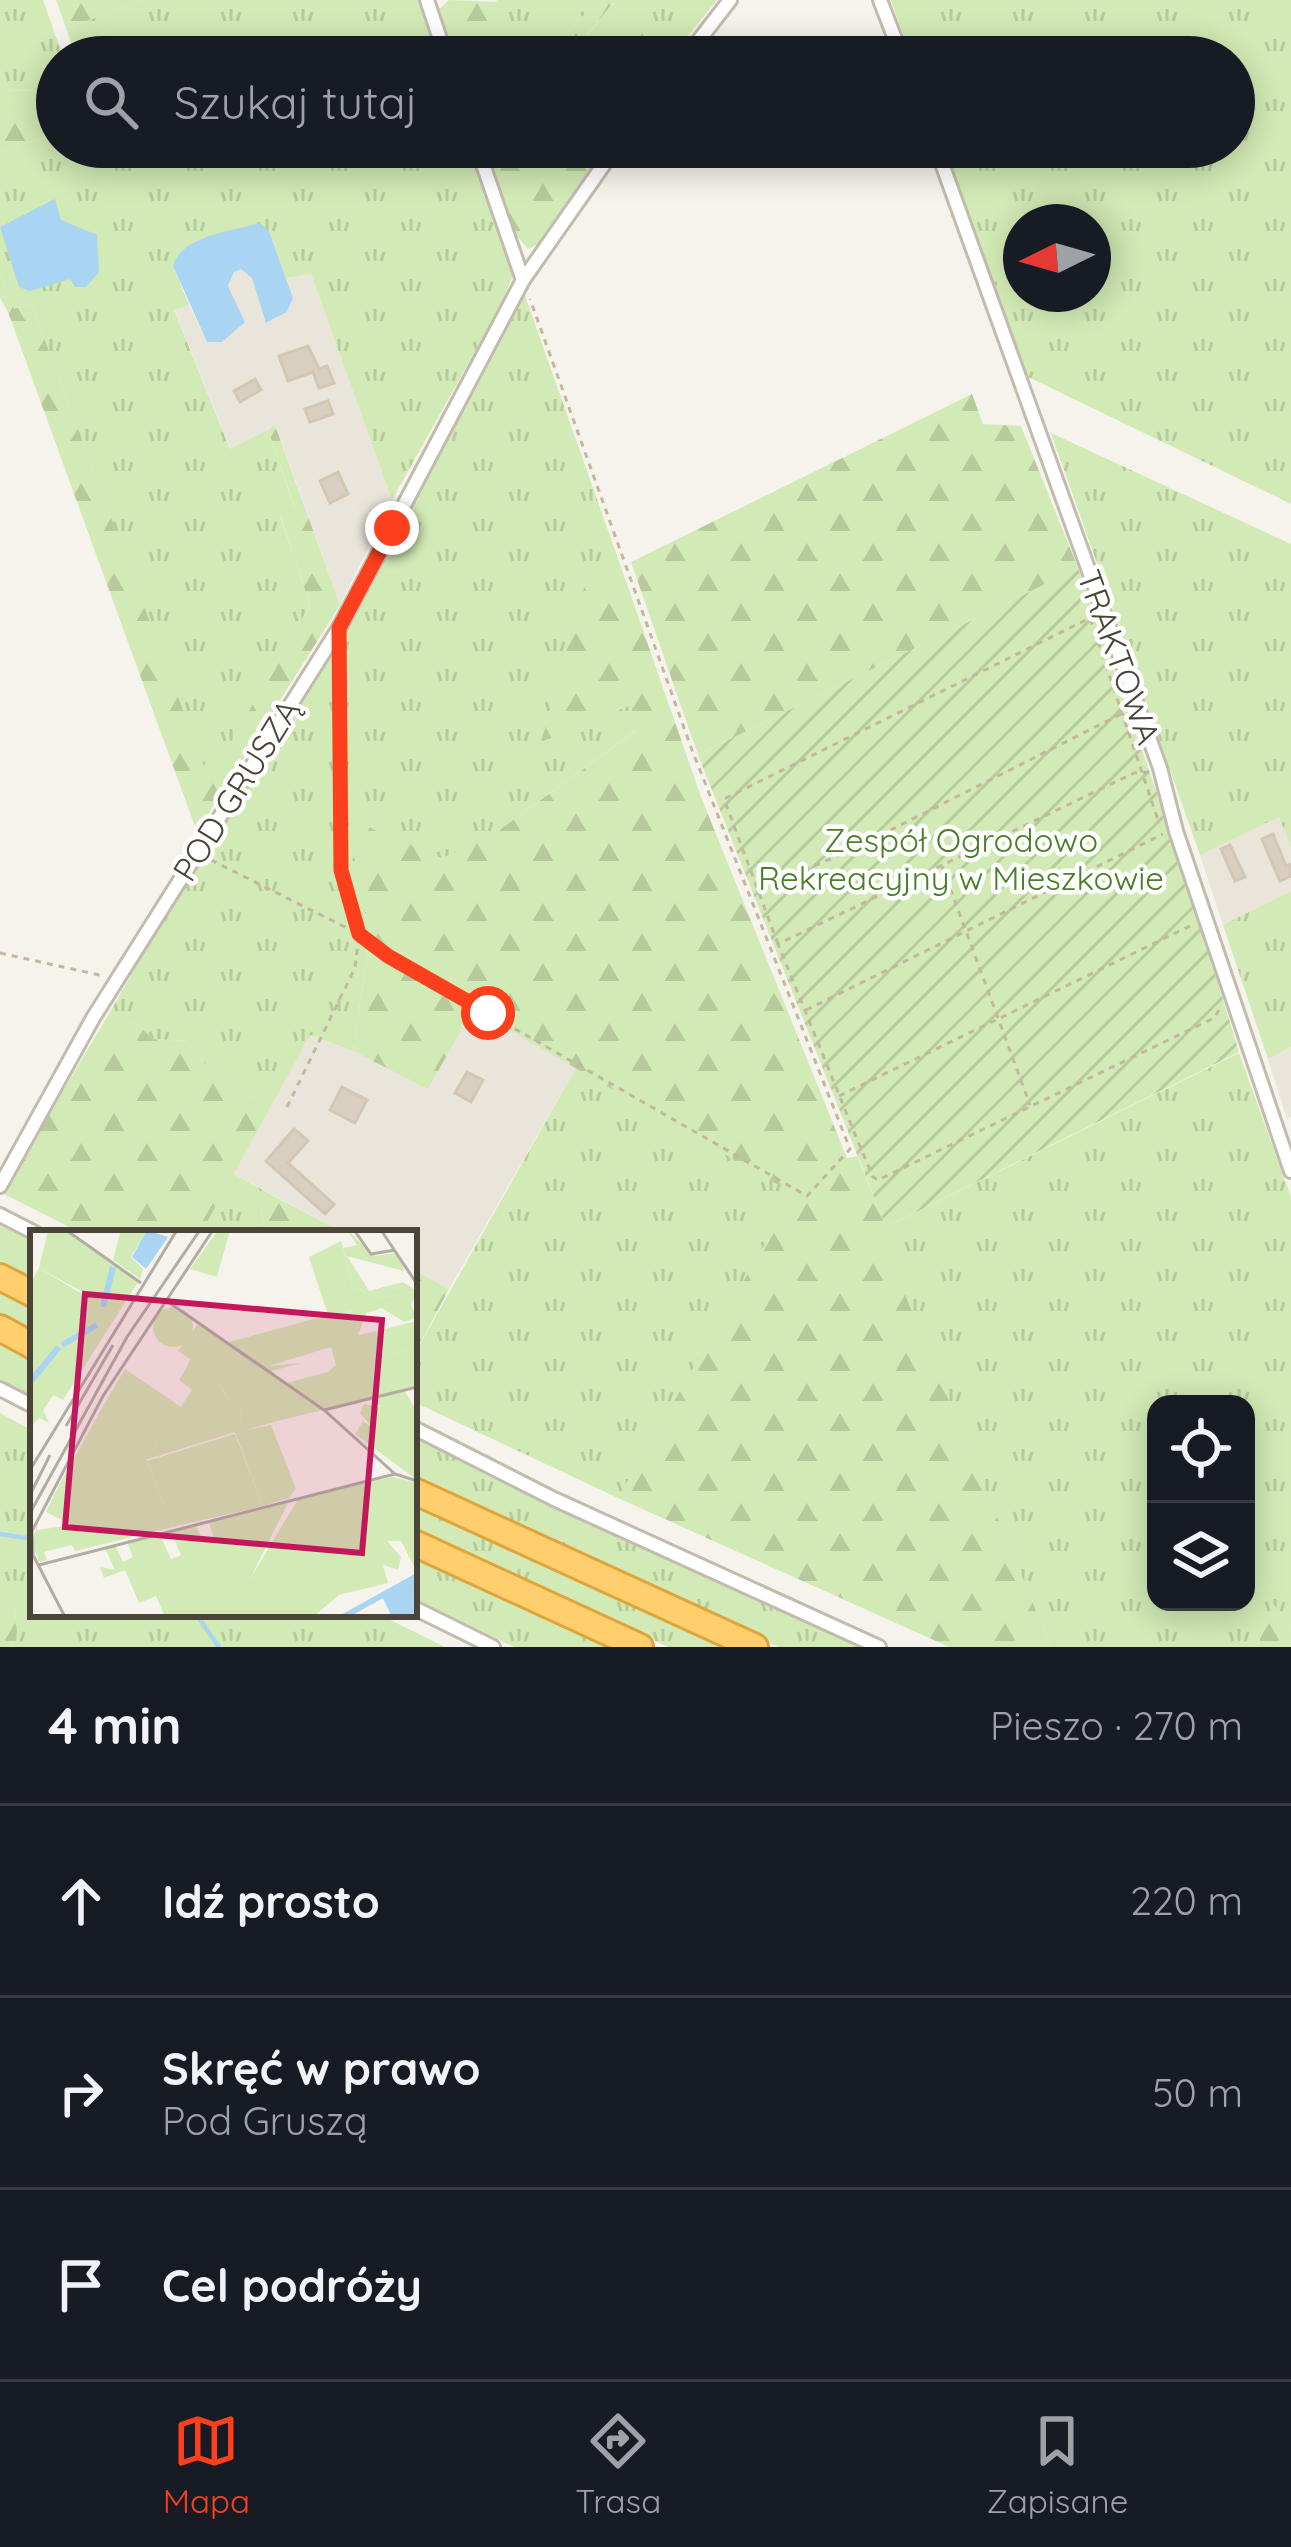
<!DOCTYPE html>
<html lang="pl">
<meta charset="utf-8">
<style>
body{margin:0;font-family:Quicksand,sans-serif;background:#242831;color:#f1f3f6}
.controls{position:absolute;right:36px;bottom:36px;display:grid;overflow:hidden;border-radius:24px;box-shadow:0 6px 30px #0003}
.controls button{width:108px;height:108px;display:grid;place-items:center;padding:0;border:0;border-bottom:3px solid #363941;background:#171b24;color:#f1f3f6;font:60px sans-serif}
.compass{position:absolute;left:1003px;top:204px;width:108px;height:108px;border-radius:50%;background:#171b24;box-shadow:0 6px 30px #0003;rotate:265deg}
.stop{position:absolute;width:36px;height:36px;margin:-27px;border:9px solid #fc3f1d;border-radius:50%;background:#fff}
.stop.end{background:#fc3f1d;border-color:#fff;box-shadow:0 3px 12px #0008}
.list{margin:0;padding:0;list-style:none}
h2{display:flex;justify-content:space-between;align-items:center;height:156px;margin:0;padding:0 48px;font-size:51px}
h2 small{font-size:39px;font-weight:400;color:#9ea1a6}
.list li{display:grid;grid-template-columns:78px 1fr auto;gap:36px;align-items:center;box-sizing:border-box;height:192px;padding:0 48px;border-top:3px solid #363941}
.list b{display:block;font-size:45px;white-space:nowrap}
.list p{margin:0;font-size:39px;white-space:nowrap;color:#9ea1a6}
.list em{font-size:39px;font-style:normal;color:#9ea1a6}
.icon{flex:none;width:66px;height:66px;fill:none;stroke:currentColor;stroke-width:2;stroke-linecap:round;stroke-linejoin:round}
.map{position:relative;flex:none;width:1291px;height:1647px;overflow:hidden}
.search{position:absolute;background:#171b24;box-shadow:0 6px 30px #0003;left:36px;right:36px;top:36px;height:132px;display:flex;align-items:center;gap:30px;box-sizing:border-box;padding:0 42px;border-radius:66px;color:#9ea1a6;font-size:45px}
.sheet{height:732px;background:#171b24}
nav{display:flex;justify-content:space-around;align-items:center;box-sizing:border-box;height:168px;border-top:3px solid #363941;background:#171b24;font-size:33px;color:#9ea1a6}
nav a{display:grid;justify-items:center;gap:6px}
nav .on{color:#fc3f1d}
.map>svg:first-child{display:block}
.residential{fill:#eae5da}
.grass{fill:url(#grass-tufts);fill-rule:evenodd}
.forest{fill:url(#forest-firs)}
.garden{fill:url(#garden-furrows)}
.water{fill:#a9d4f2}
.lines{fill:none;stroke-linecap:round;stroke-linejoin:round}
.stream{stroke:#a9d4f2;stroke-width:4.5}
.building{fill:#d8cfc1;stroke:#d3c7b4;stroke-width:3}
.minor-casing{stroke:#c2bbae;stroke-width:18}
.motorway-casing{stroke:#e0a43c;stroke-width:30}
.path{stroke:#c4b79f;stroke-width:3;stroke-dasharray:6 6;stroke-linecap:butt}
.minor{stroke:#fff;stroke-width:12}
.motorway{stroke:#ffcf6e;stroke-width:24}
.route{stroke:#fc3f1d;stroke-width:15}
.labels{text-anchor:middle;stroke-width:9;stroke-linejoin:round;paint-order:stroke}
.street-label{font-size:33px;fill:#4b4439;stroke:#fff}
.park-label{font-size:33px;fill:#4a7f2a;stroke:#fff}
.inset-river{fill:none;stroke:#a9d4f2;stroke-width:6}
.inset-road{fill:none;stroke:#b2ada4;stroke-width:3}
.view{fill:#c2185b;fill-opacity:0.15;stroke:#c2185b;stroke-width:6}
.inset-edge{fill:none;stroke:#4b4439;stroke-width:6}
</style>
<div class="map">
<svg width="1291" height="1647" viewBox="0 0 1291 1647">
<defs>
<pattern id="grass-tufts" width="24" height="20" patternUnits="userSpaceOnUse" patternTransform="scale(3)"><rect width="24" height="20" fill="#d2eab5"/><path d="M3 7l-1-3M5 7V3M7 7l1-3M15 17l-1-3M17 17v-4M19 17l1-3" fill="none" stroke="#b6ca9c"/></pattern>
<pattern id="forest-firs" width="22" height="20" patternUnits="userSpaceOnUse" patternTransform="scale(3)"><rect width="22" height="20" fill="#d2eab5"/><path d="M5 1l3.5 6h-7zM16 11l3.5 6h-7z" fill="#b6ca9c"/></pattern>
<pattern id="garden-furrows" width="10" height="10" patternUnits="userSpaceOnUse" patternTransform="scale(3)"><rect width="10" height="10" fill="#d2eab5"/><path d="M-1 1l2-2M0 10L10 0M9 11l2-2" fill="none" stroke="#b6ca9c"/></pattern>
</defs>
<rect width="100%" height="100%" fill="#f6f3ec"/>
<g class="residential">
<path d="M241,268L252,278L267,323L287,312L293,298L286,278L311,274L392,500L340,605L276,426L231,450L174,309L189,305L207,342L245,322L228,286L234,272Z"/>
<path d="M1279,816L1291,848V891L1223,925L1200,855Z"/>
<path d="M473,1008L577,1066L449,1289L414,1270V1233H344L232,1173L310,1035L353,1051L428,1089Z"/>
<path d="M1291,1047V1117L1287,1119L1268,1059Z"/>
</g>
<g class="grass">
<path d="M0,0H43L63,57H57V97L42,91L0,90Z"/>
<path d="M145,0H420L439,57H76L66,28Z"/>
<path d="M497,0H717L671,57H644L659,33L619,36L618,57H569L614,3L595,4L543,57H469Z"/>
<path d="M891,0H1291V504L1024,375L944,147H1234V57H911ZM1021,222H1093V294H1021Z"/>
<path d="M57,133V147H470L513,274L503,301L392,500L311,274L286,278L269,231L173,266L189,305L174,310L230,449L268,430L295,508L280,515L310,605L209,781L31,303L14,309L0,273V152Z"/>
<path d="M523,290L621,567L586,582L542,740L633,704L638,729L491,836L372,898L363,920L368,949L353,1051L310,1035L270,1108L216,1077L185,1041L153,1039L138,1025L110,1012Z"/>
<path d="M1051,433L1291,544V848L1279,817L1200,855Z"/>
<path d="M1291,891V1047L1268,1059L1223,925Z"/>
<path d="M1239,1053L1291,1197V1628L1273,1604L1257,1647H1051L878,1231ZM1156,1404H1246V1602H1156Z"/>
<path d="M577,1066L795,1194L618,1498L414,1402V1355Z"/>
<path d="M232,1173L272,1195L261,1210L265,1233H201Z"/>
<path d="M0,1225L33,1242V1282L0,1265Z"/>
<path d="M0,1289L33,1307V1333L0,1316Z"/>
<path d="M0,1340L33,1358V1399L0,1381Z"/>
<path d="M0,1413L33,1431V1614H378L445,1647H11L17,1633L15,1607L0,1605Z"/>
<path d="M414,1436L579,1517L868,1647H779L414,1478Z"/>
<path d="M414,1502L726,1647H668L414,1528Z"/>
<path d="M414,1552L617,1647H514L414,1599Z"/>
</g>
<g class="forest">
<path d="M56,0H145L66,28Z"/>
<path d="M449,0L498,2L469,57H449L434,14Z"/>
<path d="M615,1L569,57H543L595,4Z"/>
<path d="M637,19L660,33L644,57H618L619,36Z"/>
<path d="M0,90L42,91L57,97V133L0,152Z"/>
<path d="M481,147H607L546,241L528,249L512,230Z"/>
<path d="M0,273L14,309L31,303L209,780L310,605L280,514L295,507L268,430L275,425L340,605L197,832L8,312L0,298Z"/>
<path d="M972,394L983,424L1021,426L1078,568L698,755L631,562Z"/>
<path d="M621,567L701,797L847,1158L857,1156L886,1227L879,1232L1051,1647H949L618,1498L794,1194L473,1009L428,1089L353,1051L368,949L363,920L372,898L346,882L363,825L442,858L491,836L637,730L633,704L541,742L586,581Z"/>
<path d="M110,1012L138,1025L153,1039L185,1041L216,1077L270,1108L201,1233H81L2,1193Z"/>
<path d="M272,1195L344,1233H265L261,1210Z"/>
<path d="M414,1270L449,1289L414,1355Z"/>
<path d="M1273,1603L1291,1628V1647H1257Z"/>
<path d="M0,1605L15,1606L17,1633L11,1647H0Z"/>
</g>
<path class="garden" d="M1078,568L1178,853L1239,1052L886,1227L698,755Z"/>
<g class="water">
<path d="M55,199L61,220L97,235L99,272L86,287H75L70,279L30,291L19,287L0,227Z"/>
<path d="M260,223L269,231L293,298L287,312L266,323L252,278L241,269L234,272L228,286L245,322L222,342H207L173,266C181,236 233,231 260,223Z"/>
</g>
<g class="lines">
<g class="stream">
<path d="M0,1534L33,1539"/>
<path d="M196,1614L219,1647"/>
</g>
</g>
<g class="building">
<path d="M308,346L319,369L327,366L334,383L319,388L313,372L288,381L279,356Z"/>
<path d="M255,379L261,390L240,402L234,391Z"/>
<path d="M328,401L333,414L310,422L305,409Z"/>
<path d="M338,472L348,494L330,503L320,481Z"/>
<path d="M1273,834L1286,866L1291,864V876L1280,881L1262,839Z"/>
<path d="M1230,845L1245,877L1235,881L1221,849Z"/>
<path d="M467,1072L483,1080L471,1102L455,1093Z"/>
<path d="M342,1087L367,1100L355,1123L330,1110Z"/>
<path d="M294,1129L308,1141L288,1163L334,1204L325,1214L266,1161Z"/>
</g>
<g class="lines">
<g class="minor-casing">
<g id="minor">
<path d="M427,0L446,57"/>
<path d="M880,0L902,57"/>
<path d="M686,57L730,0"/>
<path d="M477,147L523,280"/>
<path d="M936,147L1160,768L1176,831L1291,1171"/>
<path d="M0,1186L93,1018L339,628L523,280L616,147"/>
<path d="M0,1215L35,1233"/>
<path d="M0,1389L33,1406"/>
<path d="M414,1428L554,1499L879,1647"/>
<path d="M414,1608L493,1647"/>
</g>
</g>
<g class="motorway-casing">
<g id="motorway">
<path d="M0,1277L33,1294"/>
<path d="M0,1328L33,1346"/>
<path d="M414,1491L755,1647"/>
<path d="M414,1543L640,1647"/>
</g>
</g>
<g class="path">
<path d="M1149,772L1134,773L778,944L859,1144L873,1177L878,1180L1214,1018L1221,1007"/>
<path d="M211,860L359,934L388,956L807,1196L850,1149L692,750L530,299"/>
<path d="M942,866L1030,1105"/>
<path d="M759,889L847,852L1121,714"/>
<path d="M778,944L724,799L1090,618L1159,823"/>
<path d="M0,953L104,976"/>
<path d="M806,1010L1163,834"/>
<path d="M839,1096L1192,925"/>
<path d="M287,1107L355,968L359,934L341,870L338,654"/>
</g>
<use href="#minor" class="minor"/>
<use href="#motorway" class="motorway"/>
</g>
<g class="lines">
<path class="route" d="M392,528L339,628L341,870L359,934L388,956L488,1013"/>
</g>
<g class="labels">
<g class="street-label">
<text transform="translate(1119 657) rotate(70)" y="12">TRAKTOWA</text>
<text transform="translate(236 790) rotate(-58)" y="12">POD GRUSZĄ</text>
</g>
<g class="park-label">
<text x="961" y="852">Zespół Ogrodowo<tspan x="961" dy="38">Rekreacyjny w Mieszkowie</tspan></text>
</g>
</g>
<g transform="translate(30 1230)">
<rect width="387" height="387" fill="#f6f3ec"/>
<path d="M91,0H117L101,27L113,39L110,49L83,30ZM188,0H200L187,47L160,39ZM317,0L345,26L365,23L372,33L374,41L317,26L339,61L373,52L387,61L352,68L323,58L313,18L327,15ZM81,33L108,52L33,170L15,161L22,142L0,107V54L9,38L57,67L68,39ZM323,80L329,105L346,101L353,126L387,117V156L375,161L387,182V250L325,204L333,191L342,197L330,183L334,174L350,177L343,167L295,178L256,153L298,142L306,135L301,117L238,136L208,115ZM168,94L292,180L240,193L210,178L211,194L184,143L157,137L160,129L148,121ZM95,139L151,177L124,215L72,178ZM116,229L143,297L45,321L42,315L14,322L17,330L9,332L2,312L8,291L7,300L42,295L16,282L28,257ZM363,247L387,253V342L371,311H357L371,327L368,340L353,335L358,353L309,365L283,387H135L126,366L109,373L95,340L74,348L70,337L85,340L75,318L85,315L93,332L103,327L97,312L130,305L141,329L151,325L141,302L166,296L173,311L184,308L179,293L258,273L219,351L268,269Z" fill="#d2eab5"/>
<path d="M18,0H34L81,33L68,40L62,67L9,38ZM311,11L323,58L352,68L387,61L381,75L387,88L374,92L352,78L336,83L329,103L322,80L209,116L238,136L271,133L238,142L199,112L298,85L279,27ZM123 97a20 20 0 1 1 40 0a20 20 0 1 1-40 0ZM387,91V117L353,126L346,101ZM157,137L198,142L191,157L211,193L210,176L238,187L240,193L216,200L241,195L266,259L259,268L233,276L205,202L28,257L72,178L125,214L162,160L149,150Z" fill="#d2eab5"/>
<path d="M0,107L23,142L16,160L25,163L13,180L19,193L9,188L0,198Z" fill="#d2eab5"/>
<path d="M205,204L233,276L143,297L117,231Z" fill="#d2eab5"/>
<path d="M117,0L138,7L116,39L102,27ZM387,348V387H362L351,364Z" fill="#a9d4f2"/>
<path class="inset-river" d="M73,77L83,37M32,115L67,95M0,152L29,117M313,387L387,346"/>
<path class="inset-road" d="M36,0L111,53M324,0L341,24L365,20M351,0L387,54M134,69L294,180L365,244L387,251M294,180L387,157M36,196L83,115M0,240L147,0M0,265L20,225M0,283L97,107L170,0M9,335L365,244M35,387L3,325L2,301L73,166L183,0"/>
<path class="view" d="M55,64L352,90L332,323L35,297Z"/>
<rect width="387" height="387" class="inset-edge"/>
</g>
</svg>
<div class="controls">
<button><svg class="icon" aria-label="locate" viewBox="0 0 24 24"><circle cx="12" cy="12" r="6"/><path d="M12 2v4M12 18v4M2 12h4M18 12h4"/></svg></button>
<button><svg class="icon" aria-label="layers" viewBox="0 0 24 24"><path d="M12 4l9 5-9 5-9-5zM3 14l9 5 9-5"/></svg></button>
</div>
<svg class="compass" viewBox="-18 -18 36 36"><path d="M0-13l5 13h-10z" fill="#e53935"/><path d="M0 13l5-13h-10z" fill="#9ea1a6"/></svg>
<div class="stop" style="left:488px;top:1013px"></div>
<div class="stop end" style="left:392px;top:528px"></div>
<div class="search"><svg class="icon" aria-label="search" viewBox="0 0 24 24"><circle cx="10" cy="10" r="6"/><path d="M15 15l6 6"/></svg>Szukaj tutaj</div>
</div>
<section class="sheet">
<h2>4 min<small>Pieszo · 270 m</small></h2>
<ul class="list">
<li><svg class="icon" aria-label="ahead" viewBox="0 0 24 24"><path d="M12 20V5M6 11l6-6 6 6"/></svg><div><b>Idź prosto</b></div><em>220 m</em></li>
<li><svg class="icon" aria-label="right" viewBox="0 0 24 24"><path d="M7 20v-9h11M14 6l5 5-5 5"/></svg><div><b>Skręć w prawo</b><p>Pod Gruszą</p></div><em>50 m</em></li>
<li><svg class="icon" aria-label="arrive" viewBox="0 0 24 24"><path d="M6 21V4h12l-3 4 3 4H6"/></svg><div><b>Cel podróży</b></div></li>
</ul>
</section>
<nav>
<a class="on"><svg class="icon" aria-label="map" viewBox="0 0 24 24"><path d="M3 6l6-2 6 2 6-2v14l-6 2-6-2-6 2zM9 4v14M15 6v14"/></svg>Mapa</a>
<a><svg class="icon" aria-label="directions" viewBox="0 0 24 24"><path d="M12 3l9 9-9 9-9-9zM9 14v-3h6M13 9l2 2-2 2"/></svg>Trasa</a>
<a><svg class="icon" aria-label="saved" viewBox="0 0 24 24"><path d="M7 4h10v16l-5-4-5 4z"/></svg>Zapisane</a>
</nav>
